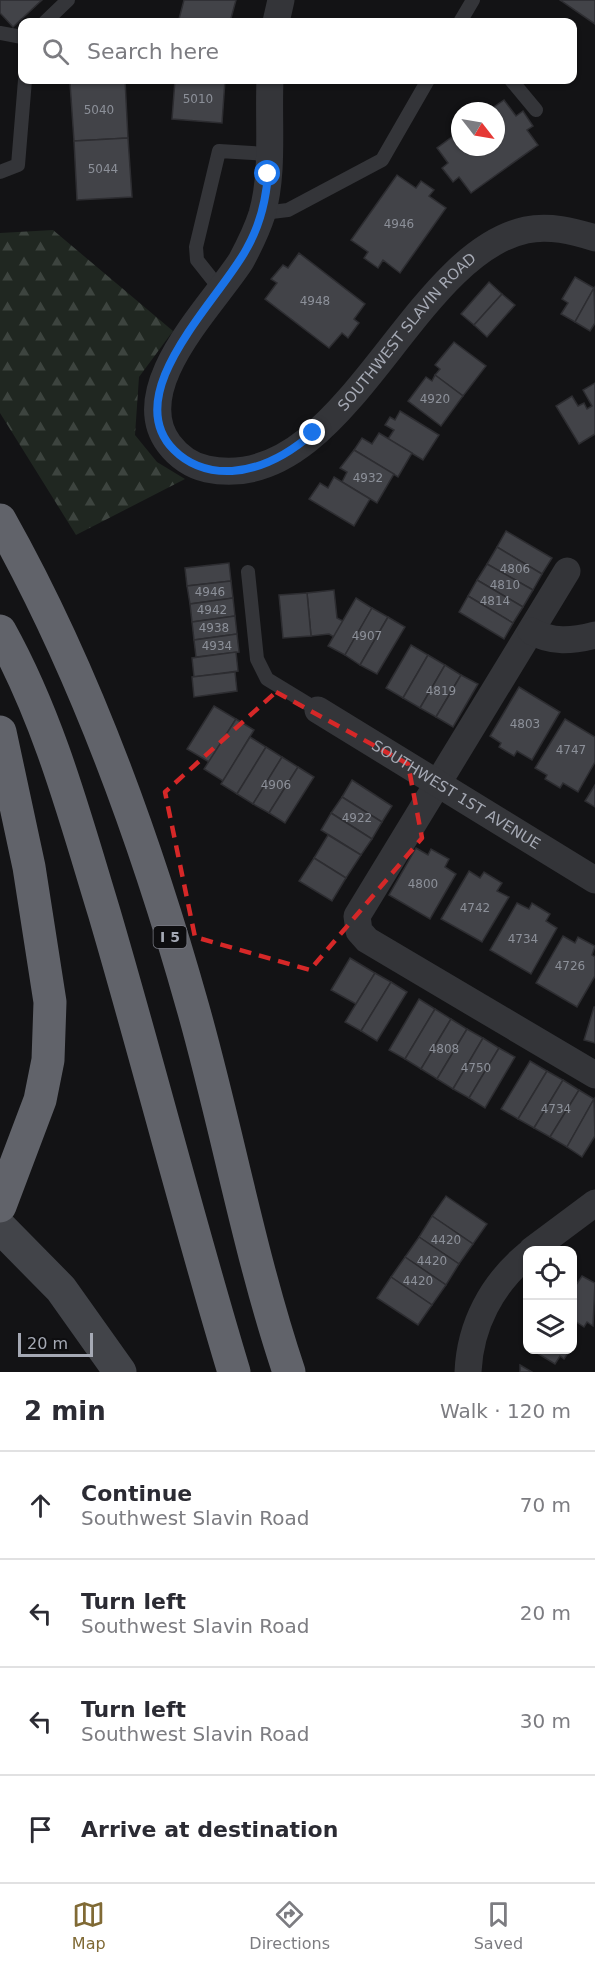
<!DOCTYPE html>
<meta charset="utf-8">
<style>
body{margin:0;font-family:"DejaVu Sans",sans-serif;background:#f7f7f7;color:#2b2b33}
.controls{position:absolute;right:18px;bottom:18px;display:grid;overflow:hidden;border-radius:12px;box-shadow:0 2px 4px #0004}
.controls button{width:54px;height:54px;display:grid;place-items:center;padding:0;border:0;border-bottom:2px solid #e1e1e2;background:#fff;color:#2b2b33;font:30px sans-serif}
.compass{position:absolute;left:451px;top:102px;width:54px;height:54px;border-radius:50%;background:#fff;box-shadow:0 2px 4px #0004;rotate:121deg}
.scale{position:absolute;left:18px;bottom:15px;width:75px;box-sizing:border-box;padding-left:6px;border:3px solid #a5a9b4;border-top:0;font-size:16px;line-height:21px;white-space:nowrap;color:#a5a9b4;-webkit-text-stroke:4px #0e0e10;paint-order:stroke}
.stop{position:absolute;width:18px;height:18px;margin:-14px;border:4px solid #1a73e8;border-radius:50%;background:#fff}
.stop.end{background:#1a73e8;border-color:#fff;box-shadow:0 2px 6px #0008}
.list{margin:0;padding:0;list-style:none}
h2{display:flex;justify-content:space-between;align-items:center;height:78px;margin:0;padding:0 24px;font-size:26px}
h2 small{font-size:20px;font-weight:400;color:#7c7c81}
.list li{display:grid;grid-template-columns:39px 1fr auto;gap:18px;align-items:center;box-sizing:border-box;height:108px;padding:0 24px;border-top:2px solid #e1e1e2}
.list b{display:block;font-size:22px;white-space:nowrap}
.list p{margin:0;font-size:20px;white-space:nowrap;color:#7c7c81}
.list em{font-size:20px;font-style:normal;color:#7c7c81}
.icon{flex:none;width:33px;height:33px;fill:none;stroke:currentColor;stroke-width:2;stroke-linecap:round;stroke-linejoin:round}
.map{position:relative;flex:none;width:595px;height:1372px;overflow:hidden}
.search{position:absolute;background:#fff;box-shadow:0 2px 4px #0004;left:18px;right:18px;top:18px;height:66px;display:flex;align-items:center;gap:15px;box-sizing:border-box;padding:0 21px;border-radius:12px;color:#7c7c81;font-size:22px}
.sheet{height:510px;background:#fff}
nav{display:flex;justify-content:space-around;align-items:center;box-sizing:border-box;height:84px;border-top:2px solid #e1e1e2;background:#fff;font-size:16px;color:#7c7c81}
nav a{display:grid;justify-items:center;gap:3px}
nav .on{color:#806a35}
.map>svg:first-child{display:block}
.forest{fill:url(#forest-firs)}
.building{fill:#424348;stroke:#2d2d31;stroke-width:1.5}
.lines{fill:none;stroke-linecap:round;stroke-linejoin:round}
.lane{stroke:#343539;stroke-width:14}
.street{stroke:#343539;stroke-width:27}
.secondary{stroke:#424449;stroke-width:33}
.highway{stroke:#61636a;stroke-width:33}
.route{stroke:#1a73e8;stroke-width:8}
.marked{fill:none;stroke:#d62828;stroke-width:4.5;stroke-dasharray:12 8;stroke-linejoin:round}
.labels{text-anchor:middle;stroke-width:6;stroke-linejoin:round;paint-order:stroke}
.number-label{font-size:12px;fill:#8c9099}
.shield{fill:#0e0e10;stroke:#787a83;stroke-width:1.5}
.shield-label{font-size:14px;font-weight:bold;fill:#a5a9b4}
.street-label{font-size:15px;fill:#a5a9b4;stroke:#0e0e10}
</style>
<div class="map">
<svg width="595" height="1372" viewBox="0 0 595 1372">
<defs>
<pattern id="forest-firs" width="22" height="20" patternUnits="userSpaceOnUse" patternTransform="scale(1.5)"><rect width="22" height="20" fill="#202721"/><path d="M5 1l3.5 6h-7zM16 11l3.5 6h-7z" fill="#3d443f"/></pattern>
</defs>
<rect width="100%" height="100%" fill="#131315"/>
<path class="forest" d="M53,230L173,331L139,377L135,435L157,462L185,479L76,535L0,413V233Z"/>
<g class="building">
<path d="M0,0H42L13,27L0,13Z"/>
<path d="M184,0H236L230,22L179,19Z"/>
<path d="M560,0H595V24Z"/>
<path d="M179,19L203,22H179Z"/>
<path d="M122,20V22H88Z"/>
<path d="M70,80H119L70,83Z"/>
<path d="M125,80L128,138L74,141L70,83Z"/>
<path d="M175,80H225L222,123L172,119Z"/>
<path d="M504,100L516,116L523,111L533,126L527,130L538,145L471,193L459,177L453,182L442,168L448,163L437,148L460,131V147H496V111H488Z"/>
<path d="M128,138L132,197L77,200L74,141Z"/>
<path d="M397,175L416,188L421,181L434,190L429,196L446,208L400,273L383,260L378,268L364,258L368,252L351,240Z"/>
<path d="M299,253L365,304L354,319L359,323L348,338L342,333L329,348L265,299L277,283L271,279L283,265L288,268Z"/>
<path d="M575,277L594,288L575,322L561,314L568,303L562,299Z"/>
<path d="M489,282L502,294L474,325L461,314Z"/>
<path d="M594,288L595,323L590,331L575,322Z"/>
<path d="M502,294L515,305L487,337L474,325Z"/>
<path d="M454,342L486,366L463,396L435,375L440,369L435,365Z"/>
<path d="M435,375L463,396L441,426L408,401L426,377L432,381Z"/>
<path d="M595,383V434L579,444L556,406L572,396L578,406L584,403L587,409L592,406L583,390Z"/>
<path d="M400,411L439,435L423,460L388,439L394,430L385,425L390,417L395,420Z"/>
<path d="M379,433L412,453L398,477L354,450L362,438L372,444Z"/>
<path d="M354,450L394,474L377,503L342,482L347,472L340,468Z"/>
<path d="M334,477L370,499L354,526L309,499L320,483L328,488Z"/>
<path d="M506,531L552,558L542,574L497,547Z"/>
<path d="M497,547L542,574L533,590L487,564Z"/>
<path d="M229,563L231,581L187,586L185,568Z"/>
<path d="M487,564L533,590L523,607L477,580Z"/>
<path d="M477,580L523,607L513,623L468,596Z"/>
<path d="M231,581L233,598L190,604L187,586Z"/>
<path d="M334,590L337,618L343,621L334,637L329,634L311,636L307,593Z"/>
<path d="M307,593L311,636L283,638L279,595Z"/>
<path d="M468,596L513,623L504,639L459,612Z"/>
<path d="M233,598L235,616L192,622L190,604Z"/>
<path d="M356,598L372,608L345,655L328,646Z"/>
<path d="M372,608L388,617L360,665L345,655Z"/>
<path d="M235,616L237,634L194,640L192,622Z"/>
<path d="M388,617L405,627L377,674L360,665Z"/>
<path d="M237,634L239,652L196,657L194,640Z"/>
<path d="M411,645L428,655L403,698L386,688Z"/>
<path d="M236,652L238,671L194,677L192,658Z"/>
<path d="M428,655L445,665L420,708L403,698Z"/>
<path d="M445,665L461,675L436,717L420,708Z"/>
<path d="M235,672L237,691L194,697L192,677Z"/>
<path d="M461,675L478,684L453,727L436,717Z"/>
<path d="M519,687L560,712L532,760L517,751L514,756L499,747L501,743L490,736Z"/>
<path d="M214,706L236,719L209,762L187,749Z"/>
<path d="M236,719L254,730L223,781L204,769Z"/>
<path d="M565,719L595,737V762L578,792L563,783L560,788L545,779L547,775L535,768Z"/>
<path d="M250,737L266,747L237,794L221,784Z"/>
<path d="M266,747L282,757L253,804L237,794Z"/>
<path d="M282,757L298,767L269,813L253,804Z"/>
<path d="M298,767L314,777L285,823L269,813Z"/>
<path d="M352,780L392,806L382,822L342,797Z"/>
<path d="M595,785V807L585,801Z"/>
<path d="M342,797L382,822L372,839L331,813Z"/>
<path d="M331,813L372,839L361,855L321,830Z"/>
<path d="M328,835L361,855L346,878L314,858Z"/>
<path d="M416,848L428,855L431,849L449,859L445,867L456,874L430,919L389,895Z"/>
<path d="M314,858L346,878L332,901L299,881Z"/>
<path d="M469,871L480,878L484,872L502,883L497,891L509,897L482,942L441,919Z"/>
<path d="M517,903L529,909L532,903L550,914L546,921L557,928L531,974L490,950Z"/>
<path d="M563,936L575,943L578,937L595,946L592,955L595,957V976L577,1007L536,983Z"/>
<path d="M350,958L375,973L356,1004L331,990Z"/>
<path d="M375,973L391,982L361,1031L345,1022Z"/>
<path d="M391,982L407,992L377,1041L361,1031Z"/>
<path d="M419,999L435,1009L405,1059L389,1050Z"/>
<path d="M594,1007H595V1043L584,1040Z"/>
<path d="M435,1009L451,1019L421,1069L405,1059Z"/>
<path d="M451,1019L467,1029L437,1079L421,1069Z"/>
<path d="M467,1029L483,1038L453,1089L437,1079Z"/>
<path d="M483,1038L499,1048L469,1098L453,1089Z"/>
<path d="M499,1048L515,1057L485,1108L469,1098Z"/>
<path d="M530,1061L547,1071L518,1119L501,1109Z"/>
<path d="M547,1071L563,1080L534,1128L518,1119Z"/>
<path d="M563,1080L579,1090L550,1137L534,1128Z"/>
<path d="M579,1090L594,1099L567,1147L550,1137Z"/>
<path d="M594,1099L595,1136L582,1157L567,1147Z"/>
<path d="M446,1196L487,1224L473,1244L432,1216Z"/>
<path d="M432,1216L473,1244L459,1264L419,1237Z"/>
<path d="M419,1237L459,1264L446,1285L405,1257Z"/>
<path d="M405,1257L446,1285L432,1305L391,1277Z"/>
<path d="M582,1276L595,1283L593,1326L587,1322L584,1327L572,1319V1291Z"/>
<path d="M391,1277L432,1305L418,1325L377,1298Z"/>
<path d="M532,1350H570L564,1359L560,1356L555,1364Z"/>
<path d="M520,1365L532,1372H520Z"/>
</g>
<g class="lines">
<g class="lane">
<path d="M45,22L68,0"/>
<path d="M460,22L473,0"/>
<path d="M0,33L22,37"/>
<path d="M511,80L536,110"/>
<path d="M0,172L18,165L25,80"/>
<path d="M263,213L288,210L382,160L428,80"/>
<path d="M220,289L197,260L196,247L219,151L268,154"/>
<path d="M248,572L257,659L267,679L318,710"/>
</g>
<g class="street">
<path d="M276,22L281,0"/>
<path id="s1" d="M270,80C268,123 274,172 262,214C257,230 249,246 241,261C212,306 127,388 169,444C178,456 192,466 207,469C343,498 409,255 526,230C549,225 573,231 595,238"/>
<path d="M567,571L357,916L359,931L367,940L595,1075"/>
<path d="M531,631C552,643 572,641 595,635"/>
<path id="s2" d="M318,710L595,880"/>
<path d="M532,1250L595,1203"/>
<path d="M468,1372C470,1325 492,1284 528,1254"/>
</g>
<path class="secondary" d="M0,1227L61,1289L120,1372"/>
<g class="highway">
<path d="M0,520C85,671 146,841 193,1008C227,1128 249,1253 289,1372"/>
<path d="M0,631C49,719 75,817 104,912C149,1065 188,1220 234,1372"/>
<path d="M0,732L29,867L50,1002L48,1060L40,1100L0,1206"/>
</g>
</g>
<g class="lines">
<path class="route" d="M268,174C266,201 260,225 247,248C221,298 117,393 174,450C190,466 210,472 232,471C263,469 290,453 313,433"/>
</g>
<path class="marked" d="M276,692L408,764L422,838L310,970L195,937L165,792Z"/>
<g class="labels">
<g class="number-label">
<text x="198" y="103">5010</text>
<text x="99" y="114">5040</text>
<text x="103" y="173">5044</text>
<text x="399" y="228">4946</text>
<text x="315" y="305">4948</text>
<text x="435" y="403">4920</text>
<text x="368" y="482">4932</text>
<text x="515" y="573">4806</text>
<text x="505" y="589">4810</text>
<text x="210" y="596">4946</text>
<text x="495" y="605">4814</text>
<text x="212" y="614">4942</text>
<text x="214" y="632">4938</text>
<text x="367" y="640">4907</text>
<text x="217" y="650">4934</text>
<text x="441" y="695">4819</text>
<text x="525" y="728">4803</text>
<text x="571" y="754">4747</text>
<text x="276" y="789">4906</text>
<text x="357" y="822">4922</text>
<text x="423" y="888">4800</text>
<text x="475" y="912">4742</text>
<text x="523" y="943">4734</text>
<text x="570" y="970">4726</text>
<text x="444" y="1053">4808</text>
<text x="476" y="1072">4750</text>
<text x="556" y="1113">4734</text>
<text x="446" y="1244">4420</text>
<text x="432" y="1265">4420</text>
<text x="418" y="1285">4420</text>
</g>
<rect class="shield" x="153.5" y="926" width="33" height="22" rx="4.5"/>
<g class="shield-label">
<text x="170" y="942">I 5</text>
</g>
<g class="street-label">
<text dy="5" stroke="none"><textPath href="#s1" startOffset="698">SOUTHWEST SLAVIN ROAD</textPath></text>
<text dy="5" stroke="none"><textPath href="#s2" startOffset="162">SOUTHWEST 1ST AVENUE</textPath></text>
</g>
</g>
</svg>
<div class="controls">
<button><svg class="icon" aria-label="locate" viewBox="0 0 24 24"><circle cx="12" cy="12" r="6"/><path d="M12 2v4M12 18v4M2 12h4M18 12h4"/></svg></button>
<button><svg class="icon" aria-label="layers" viewBox="0 0 24 24"><path d="M12 4l9 5-9 5-9-5zM3 14l9 5 9-5"/></svg></button>
</div>
<svg class="compass" viewBox="-18 -18 36 36"><path d="M0-13l5 13h-10z" fill="#e53935"/><path d="M0 13l5-13h-10z" fill="#7c7c81"/></svg>
<div class="scale">20 m</div>
<div class="stop" style="left:268px;top:174px"></div>
<div class="stop end" style="left:313px;top:433px"></div>
<div class="search"><svg class="icon" aria-label="search" viewBox="0 0 24 24"><circle cx="10" cy="10" r="6"/><path d="M15 15l6 6"/></svg>Search here</div>
</div>
<section class="sheet">
<h2>2 min<small>Walk · 120 m</small></h2>
<ul class="list">
<li><svg class="icon" aria-label="ahead" viewBox="0 0 24 24"><path d="M12 20V5M6 11l6-6 6 6"/></svg><div><b>Continue</b><p>Southwest Slavin Road</p></div><em>70 m</em></li>
<li><svg class="icon" aria-label="left" viewBox="0 0 24 24"><path d="M17 20v-9H6M10 6l-5 5 5 5"/></svg><div><b>Turn left</b><p>Southwest Slavin Road</p></div><em>20 m</em></li>
<li><svg class="icon" aria-label="left" viewBox="0 0 24 24"><path d="M17 20v-9H6M10 6l-5 5 5 5"/></svg><div><b>Turn left</b><p>Southwest Slavin Road</p></div><em>30 m</em></li>
<li><svg class="icon" aria-label="arrive" viewBox="0 0 24 24"><path d="M6 21V4h12l-3 4 3 4H6"/></svg><div><b>Arrive at destination</b></div></li>
</ul>
</section>
<nav>
<a class="on"><svg class="icon" aria-label="map" viewBox="0 0 24 24"><path d="M3 6l6-2 6 2 6-2v14l-6 2-6-2-6 2zM9 4v14M15 6v14"/></svg>Map</a>
<a><svg class="icon" aria-label="directions" viewBox="0 0 24 24"><path d="M12 3l9 9-9 9-9-9zM9 14v-3h6M13 9l2 2-2 2"/></svg>Directions</a>
<a><svg class="icon" aria-label="saved" viewBox="0 0 24 24"><path d="M7 4h10v16l-5-4-5 4z"/></svg>Saved</a>
</nav>
